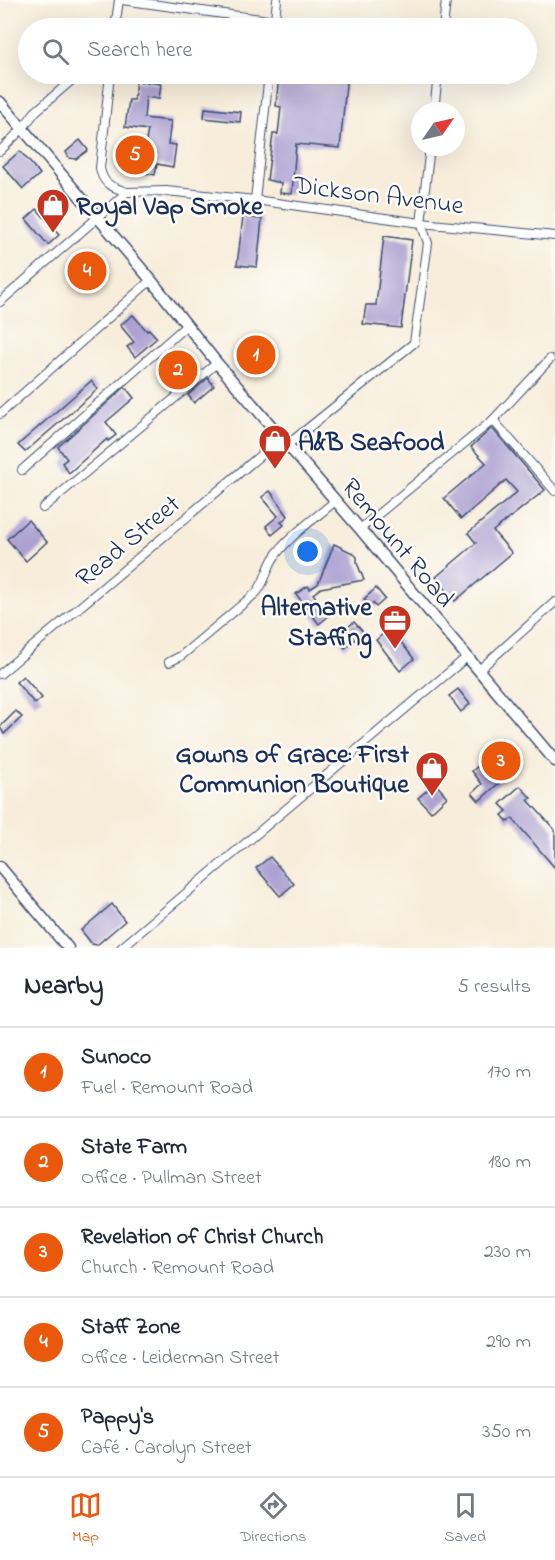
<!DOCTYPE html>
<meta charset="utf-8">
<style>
body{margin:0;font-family:"Indie Flower",sans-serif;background:#f6f6f7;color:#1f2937}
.compass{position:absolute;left:411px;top:102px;width:54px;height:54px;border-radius:50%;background:#fff;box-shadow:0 6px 24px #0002;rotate:56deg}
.you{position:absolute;left:308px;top:552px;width:21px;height:21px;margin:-15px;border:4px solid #fff;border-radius:50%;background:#1a73e8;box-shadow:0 0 0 9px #1a73e833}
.badge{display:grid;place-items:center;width:39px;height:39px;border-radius:50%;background:#ea580c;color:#fff;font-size:20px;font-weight:700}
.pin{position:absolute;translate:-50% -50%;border:3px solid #fff;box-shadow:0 2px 6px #0006}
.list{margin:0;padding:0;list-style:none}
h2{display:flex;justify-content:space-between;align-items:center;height:78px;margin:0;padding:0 24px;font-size:26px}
h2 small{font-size:20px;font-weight:400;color:#747a83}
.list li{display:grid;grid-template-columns:39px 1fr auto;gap:18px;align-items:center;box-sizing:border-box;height:90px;padding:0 24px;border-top:2px solid #e0e1e3}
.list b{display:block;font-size:22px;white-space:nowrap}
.list p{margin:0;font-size:20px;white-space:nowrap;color:#747a83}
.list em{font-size:20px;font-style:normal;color:#747a83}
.icon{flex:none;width:33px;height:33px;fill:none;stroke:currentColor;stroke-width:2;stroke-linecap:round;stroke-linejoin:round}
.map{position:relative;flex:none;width:555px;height:948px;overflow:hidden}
.search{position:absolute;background:#fff;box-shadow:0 6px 24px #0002;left:18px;right:18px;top:18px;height:66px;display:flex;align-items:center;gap:15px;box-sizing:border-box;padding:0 21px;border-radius:33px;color:#747a83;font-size:22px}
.sheet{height:528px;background:#fff}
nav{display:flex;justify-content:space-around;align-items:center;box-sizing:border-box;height:84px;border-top:2px solid #e0e1e3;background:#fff;font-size:16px;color:#747a83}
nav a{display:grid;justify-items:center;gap:3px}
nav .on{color:#ea580c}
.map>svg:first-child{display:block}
.building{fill:#aba0d2}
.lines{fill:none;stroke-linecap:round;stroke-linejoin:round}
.street-casing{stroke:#3c4c71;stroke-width:10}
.secondary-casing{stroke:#3c4c71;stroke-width:13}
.street{stroke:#fff;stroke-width:8}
.secondary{stroke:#fff;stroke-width:10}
.labels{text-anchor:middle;stroke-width:5;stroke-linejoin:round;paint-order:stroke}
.street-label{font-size:26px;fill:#1b2f5e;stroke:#fdfcf7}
.poi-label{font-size:26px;font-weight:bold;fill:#1b2f5e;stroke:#fdfcf7;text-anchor:start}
</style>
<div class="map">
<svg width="555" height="948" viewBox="0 0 555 948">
<rect width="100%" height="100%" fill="#fdfcf7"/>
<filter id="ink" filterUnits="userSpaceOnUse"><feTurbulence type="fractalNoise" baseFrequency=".0167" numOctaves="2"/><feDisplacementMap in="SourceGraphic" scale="12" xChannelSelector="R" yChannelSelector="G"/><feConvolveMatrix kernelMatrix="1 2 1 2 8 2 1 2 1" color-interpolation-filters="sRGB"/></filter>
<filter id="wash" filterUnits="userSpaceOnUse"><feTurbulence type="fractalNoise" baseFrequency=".008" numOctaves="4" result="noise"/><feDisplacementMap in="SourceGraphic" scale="24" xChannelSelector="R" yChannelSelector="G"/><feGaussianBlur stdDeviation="1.35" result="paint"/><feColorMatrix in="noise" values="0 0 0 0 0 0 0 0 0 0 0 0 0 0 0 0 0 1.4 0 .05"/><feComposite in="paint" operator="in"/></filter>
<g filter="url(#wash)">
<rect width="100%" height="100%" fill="#f7edda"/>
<g id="blocks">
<g class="building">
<path d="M279,74H347L340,148L296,144L292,194L280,193L281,183L267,180L273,134H278L281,107L276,106Z"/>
<path d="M136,81L161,84L159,99L146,97L144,118L171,121L168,144L176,145L173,167L157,164L155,175L117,168L120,154L143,158L148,130L125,127L129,100H134Z"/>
<path d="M205,108L241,112L240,122L204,118Z"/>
<path d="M80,140L88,150L76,159L69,158L66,152Z"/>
<path d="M20,151L40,174L23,189L3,166Z"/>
<path d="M37,209L59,235L48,245L26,219Z"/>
<path d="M243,217L262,219L257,267L237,265Z"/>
<path d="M384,236L412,240L401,328L363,324L366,305H376Z"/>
<path d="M92,258L101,268L82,283L74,274Z"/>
<path d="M133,315L147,331L149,329L157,338L135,357L127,347L134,342L120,325Z"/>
<path d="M183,357L191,368L173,383L164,373Z"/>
<path d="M208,378L214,386L194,403L188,395Z"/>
<path d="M91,381L98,389L25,452L18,445Z"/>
<path d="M125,387L134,398L106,422L116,435L108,441L107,439L69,473L62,463L67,459L58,447Z"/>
<path d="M492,428L545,490L493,531L512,553L455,601L436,577L476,543L468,533L517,492L506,480L461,519L444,498L486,463L471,447Z"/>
<path d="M270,491L288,516L281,522L284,525L272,535L266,526L278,516L262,497Z"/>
<path d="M28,520L47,542L26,561L7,539Z"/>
<path d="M334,544L353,553L357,557V563L364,580L321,588L313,594L330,615L319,624L296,594L308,586L310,589L318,584Z"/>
<path d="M376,588L385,599L376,607L373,603L370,606L364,599Z"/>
<path d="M354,622L363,632L345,648L336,637Z"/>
<path d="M390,628L414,659L400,671L376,640Z"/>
<path d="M23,676L42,698L35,704L16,682Z"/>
<path d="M458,689L470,704L461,712L449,696Z"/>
<path d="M16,711L22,717L4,734L0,727Z"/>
<path d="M502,745L519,765L479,801L472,793L482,784L472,771L491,755L489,753L496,747L498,749Z"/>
<path d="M435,783L447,797L431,812L418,798Z"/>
<path d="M520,786L531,798L528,800L555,830V868L512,818L508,822L502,815L507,811L500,804Z"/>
<path d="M270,857L294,884L280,896L256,868Z"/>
<path d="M112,904L125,921L97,945L92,944L81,930Z"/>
</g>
</g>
</g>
<g filter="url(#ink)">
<use href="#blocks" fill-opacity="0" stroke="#3c4c71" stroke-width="1.5"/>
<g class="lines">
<g class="street-casing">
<g id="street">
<path d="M122,0L275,21"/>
<path d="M115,28L119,0"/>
<path d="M274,28L277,0"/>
<path d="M443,28L446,0"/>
<path d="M110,74L100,168C103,185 112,187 127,192"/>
<path d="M434,111L438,74"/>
<path d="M0,151L23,128L35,112L79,74"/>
<path d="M255,200L269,74"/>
<path d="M0,302L127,192L166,191L255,200L421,223L555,236"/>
<path d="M0,414L151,280"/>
<path d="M493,420L555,491"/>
<path d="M287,445L414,343L428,243L421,223L430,147"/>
<path d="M22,470L187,325"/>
<path d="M43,508L217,363"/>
<path d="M360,529L493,420L550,359"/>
<path d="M169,662L181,656L256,593C265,583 266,571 273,559C286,538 316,518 335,501"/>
<path d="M479,670L555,602"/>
<path d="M0,674L281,438"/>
<path d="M121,948L467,657"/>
</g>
</g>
<g class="secondary-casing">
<g id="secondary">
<path d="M0,102L151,280L217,363L360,529L555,761"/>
<path d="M0,867L68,948"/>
</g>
</g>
<use href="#street" class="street"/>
<use href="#secondary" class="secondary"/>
</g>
</g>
<defs>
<g id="shop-pin" transform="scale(1.725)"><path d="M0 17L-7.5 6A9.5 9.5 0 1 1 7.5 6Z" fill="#c8321e" stroke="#fdfcf7"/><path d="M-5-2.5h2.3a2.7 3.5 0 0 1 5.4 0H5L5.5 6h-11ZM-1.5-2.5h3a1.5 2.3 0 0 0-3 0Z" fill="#fff"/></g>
<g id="office-pin" transform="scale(1.725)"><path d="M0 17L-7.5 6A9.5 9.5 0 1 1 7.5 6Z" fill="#c8321e" stroke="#fdfcf7"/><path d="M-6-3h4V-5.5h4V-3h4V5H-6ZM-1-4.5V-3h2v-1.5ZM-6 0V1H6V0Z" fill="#fff"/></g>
</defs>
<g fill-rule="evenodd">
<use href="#shop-pin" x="53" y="205"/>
<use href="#shop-pin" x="275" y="441"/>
<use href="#office-pin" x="395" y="621"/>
<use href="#shop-pin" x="432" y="768"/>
</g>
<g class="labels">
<g class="street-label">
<text transform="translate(379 194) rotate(7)" y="9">Dickson Avenue</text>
<text transform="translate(127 540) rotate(-40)" y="9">Read Street</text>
<text transform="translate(399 542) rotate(50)" y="9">Remount Road</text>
</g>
<g class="poi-label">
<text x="76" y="214">Royal Vap Smoke</text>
<text x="298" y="450">A&amp;B Seafood</text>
<text x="372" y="615" text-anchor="end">Alternative<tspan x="372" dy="30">Staffing</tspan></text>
<text x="409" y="762" text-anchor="end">Gowns of Grace: First<tspan x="409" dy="30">Communion Boutique</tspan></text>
</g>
</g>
</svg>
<svg class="compass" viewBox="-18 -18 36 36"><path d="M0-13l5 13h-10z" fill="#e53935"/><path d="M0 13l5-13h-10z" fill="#747a83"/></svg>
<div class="you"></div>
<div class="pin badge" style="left:256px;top:355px">1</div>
<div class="pin badge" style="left:178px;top:370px">2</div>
<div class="pin badge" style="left:501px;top:761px">3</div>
<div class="pin badge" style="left:87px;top:271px">4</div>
<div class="pin badge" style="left:135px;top:155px">5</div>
<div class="search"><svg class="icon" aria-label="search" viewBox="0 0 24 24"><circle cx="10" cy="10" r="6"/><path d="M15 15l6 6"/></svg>Search here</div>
</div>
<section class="sheet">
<h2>Nearby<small>5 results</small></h2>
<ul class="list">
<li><span class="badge">1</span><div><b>Sunoco</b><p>Fuel · Remount Road</p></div><em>170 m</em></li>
<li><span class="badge">2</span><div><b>State Farm</b><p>Office · Pullman Street</p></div><em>180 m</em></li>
<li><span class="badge">3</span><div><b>Revelation of Christ Church</b><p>Church · Remount Road</p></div><em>230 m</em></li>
<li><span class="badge">4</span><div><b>Staff Zone</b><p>Office · Leiderman Street</p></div><em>290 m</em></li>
<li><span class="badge">5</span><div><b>Pappy's</b><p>Café · Carolyn Street</p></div><em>350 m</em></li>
</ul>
</section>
<nav>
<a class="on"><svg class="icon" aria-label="map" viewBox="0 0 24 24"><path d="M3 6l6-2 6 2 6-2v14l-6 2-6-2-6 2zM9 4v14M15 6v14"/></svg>Map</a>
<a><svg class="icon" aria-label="directions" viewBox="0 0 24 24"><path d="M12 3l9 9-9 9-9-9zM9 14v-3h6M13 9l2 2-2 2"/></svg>Directions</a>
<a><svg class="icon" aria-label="saved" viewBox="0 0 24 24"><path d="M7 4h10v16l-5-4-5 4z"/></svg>Saved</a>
</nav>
